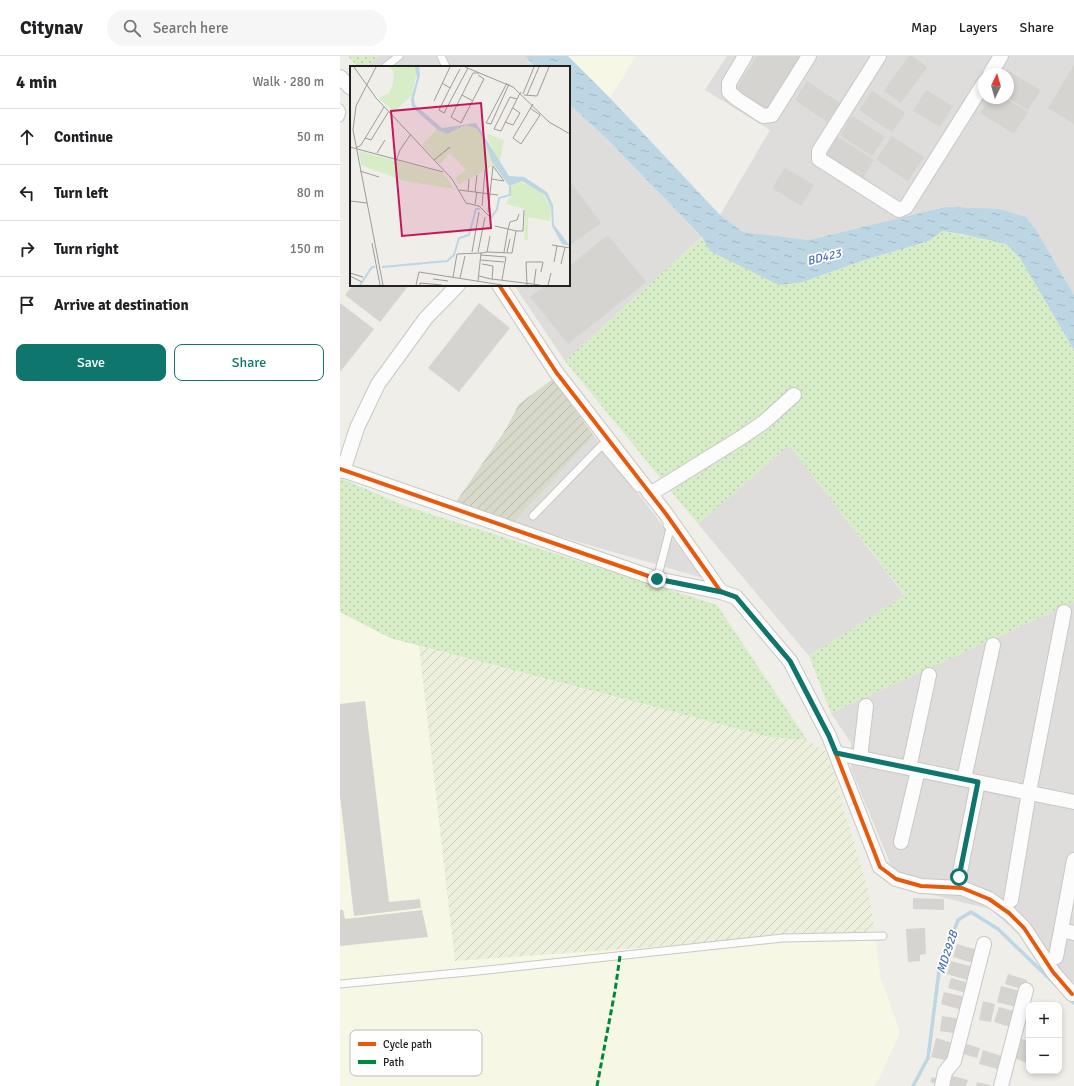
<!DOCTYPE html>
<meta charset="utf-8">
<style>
body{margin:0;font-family:Signika,sans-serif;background:#f6f6f6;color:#202124}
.controls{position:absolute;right:12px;bottom:12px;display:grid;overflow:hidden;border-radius:8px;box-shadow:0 2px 6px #0003}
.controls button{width:36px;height:36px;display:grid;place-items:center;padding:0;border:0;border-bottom:1px solid #e0e0e0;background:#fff;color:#202124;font:20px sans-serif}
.compass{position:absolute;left:638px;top:12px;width:36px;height:36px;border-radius:50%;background:#fff;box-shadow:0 2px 6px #0003;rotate:5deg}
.stop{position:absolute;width:12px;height:12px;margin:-9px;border:3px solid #0f766e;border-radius:50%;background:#fff}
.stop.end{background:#0f766e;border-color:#fff;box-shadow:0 1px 4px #0008}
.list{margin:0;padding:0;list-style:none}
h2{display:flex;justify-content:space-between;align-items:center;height:52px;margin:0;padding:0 16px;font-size:17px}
h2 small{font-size:13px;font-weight:400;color:#757577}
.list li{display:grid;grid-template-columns:26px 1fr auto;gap:12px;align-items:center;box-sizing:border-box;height:56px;padding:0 16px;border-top:1px solid #e0e0e0}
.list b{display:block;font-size:15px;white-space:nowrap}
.list em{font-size:13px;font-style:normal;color:#757577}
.actions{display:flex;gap:8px;padding:12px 16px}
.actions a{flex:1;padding:9px 0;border:1px solid #0f766e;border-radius:8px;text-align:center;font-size:14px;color:#0f766e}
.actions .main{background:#0f766e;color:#fff}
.icon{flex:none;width:22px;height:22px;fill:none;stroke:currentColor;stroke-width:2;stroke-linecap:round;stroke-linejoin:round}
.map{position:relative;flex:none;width:734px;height:1030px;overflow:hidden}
header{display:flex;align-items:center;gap:24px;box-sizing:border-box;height:56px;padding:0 20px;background:#fff;border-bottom:1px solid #e0e0e0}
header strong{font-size:19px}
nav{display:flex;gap:22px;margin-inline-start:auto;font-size:14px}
.search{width:280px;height:36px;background:#f6f6f6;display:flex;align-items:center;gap:10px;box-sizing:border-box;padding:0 14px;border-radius:22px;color:#757577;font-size:15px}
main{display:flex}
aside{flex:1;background:#fff}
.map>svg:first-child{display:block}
.residential{fill:#dedddb;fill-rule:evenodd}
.education{fill:#f6f7e5}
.construction{fill:url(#construction-furrows)}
.farmland{fill:url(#farmland-furrows)}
.grass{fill:url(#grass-dots)}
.water{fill:url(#water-ripples)}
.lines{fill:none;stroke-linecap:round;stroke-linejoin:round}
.stream{stroke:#bcd6e3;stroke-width:3.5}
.building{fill:#d6d4d0}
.lane-casing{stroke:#c8c8c5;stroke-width:9}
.street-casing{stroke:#c8c8c5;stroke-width:16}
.lane{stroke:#fdfcfc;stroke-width:7}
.street{stroke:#fdfcfc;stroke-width:14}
.quiet{stroke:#00873e;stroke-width:3;stroke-dasharray:6 3;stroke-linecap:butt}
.cycleway-casing{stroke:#fff;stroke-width:6}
.cycleway{stroke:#e8590c;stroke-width:4}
.route{stroke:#0f766e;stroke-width:5}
.labels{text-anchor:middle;stroke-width:3.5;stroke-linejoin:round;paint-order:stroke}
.water-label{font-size:12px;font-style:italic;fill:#4871b5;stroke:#fff}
.inset-river{fill:none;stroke:#bcd6e3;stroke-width:2}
.inset-road{fill:none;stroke:#9d9c99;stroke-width:1}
.view{fill:#c2185b;fill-opacity:0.15;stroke:#c2185b;stroke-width:2}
.inset-edge{fill:none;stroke:#212121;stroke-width:2}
.key{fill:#fff;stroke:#bcbcbc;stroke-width:1}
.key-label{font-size:11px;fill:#212121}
</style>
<header>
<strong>Citynav</strong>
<div class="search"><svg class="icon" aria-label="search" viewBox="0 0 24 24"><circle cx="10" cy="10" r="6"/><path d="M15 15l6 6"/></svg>Search here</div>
<nav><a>Map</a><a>Layers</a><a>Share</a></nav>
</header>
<main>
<aside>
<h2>4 min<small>Walk · 280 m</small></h2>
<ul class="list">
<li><svg class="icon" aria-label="ahead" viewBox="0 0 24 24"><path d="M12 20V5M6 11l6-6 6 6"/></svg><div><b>Continue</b></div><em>50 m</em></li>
<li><svg class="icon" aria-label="left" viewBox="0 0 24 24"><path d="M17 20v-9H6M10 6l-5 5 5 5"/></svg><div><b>Turn left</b></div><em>80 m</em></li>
<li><svg class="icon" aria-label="right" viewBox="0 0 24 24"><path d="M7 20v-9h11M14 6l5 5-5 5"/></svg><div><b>Turn right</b></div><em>150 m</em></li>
<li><svg class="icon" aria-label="arrive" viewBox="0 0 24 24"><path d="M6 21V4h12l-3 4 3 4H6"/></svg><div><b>Arrive at destination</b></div></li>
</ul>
<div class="actions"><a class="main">Save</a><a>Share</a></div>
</aside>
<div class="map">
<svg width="734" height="1030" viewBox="0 0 734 1030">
<defs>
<pattern id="construction-furrows" width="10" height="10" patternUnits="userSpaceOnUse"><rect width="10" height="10" fill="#d7d9cb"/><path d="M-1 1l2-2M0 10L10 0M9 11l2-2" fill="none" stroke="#b8baae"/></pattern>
<pattern id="farmland-furrows" width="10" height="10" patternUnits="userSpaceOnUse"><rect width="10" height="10" fill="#ecefdc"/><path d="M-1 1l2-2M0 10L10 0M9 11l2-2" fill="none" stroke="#cacdbc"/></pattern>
<pattern id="grass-dots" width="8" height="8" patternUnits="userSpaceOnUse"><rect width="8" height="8" fill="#d7edc7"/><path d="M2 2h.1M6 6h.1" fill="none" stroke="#b8cbab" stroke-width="1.8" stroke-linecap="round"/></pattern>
<pattern id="water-ripples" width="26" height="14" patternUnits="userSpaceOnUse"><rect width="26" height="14" fill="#bcd6e3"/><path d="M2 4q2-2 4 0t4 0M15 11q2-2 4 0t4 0" fill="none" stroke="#a1b7c2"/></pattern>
</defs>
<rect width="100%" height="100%" fill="#efeee9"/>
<g class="residential">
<path d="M39,0H185L195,11H26Z"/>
<path d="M387,0H734V239L697,175L686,161L605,151L469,184L403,176L380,159L430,74L365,34ZM644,18H668V42H644Z"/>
<path d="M229,48L267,83L362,181L225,305L174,229H229Z"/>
<path d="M254,380L363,522L173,467Z"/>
<path d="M449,389L565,540L469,600L358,468Z"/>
<path d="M734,546V927L650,853L560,831L511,713V687L491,657Z"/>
</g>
<g class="education">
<path d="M228,0H296L270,42Z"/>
<path d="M0,556L50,582L430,681L467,684L485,695L496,722L503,751L527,829L535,875L540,919L560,976L539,1023L534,1030H0Z"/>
</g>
<path class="construction" d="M213,323L254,380L173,467L116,446L166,373L179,348Z"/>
<path class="farmland" d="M79,590L430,681L467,684L485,695L496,722L503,751L527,829L535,875L115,905Z"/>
<g class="grass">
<path d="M8,0H39L26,11H18Z"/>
<path d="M602,175L666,188L680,202L734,294V546L491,657L469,600L565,539L449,389L358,468L225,305L362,181L370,195L463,226L518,206L589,185Z"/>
<path d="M0,422L65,450L377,549L467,684L430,681L50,582L0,556Z"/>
</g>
<path class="water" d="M185,0H228L270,42L380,159L403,176L469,184L605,151L659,153L686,161L697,175L734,239V294L680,202L666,188L621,178L602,175L589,185L518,206L463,226L439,229L370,195L362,181L267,83L229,48V11H195Z"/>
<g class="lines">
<g class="stream">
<path d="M728,942L734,947"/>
<path d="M573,1030L588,1002L599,915L618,864L631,856L658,873L717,930"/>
</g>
</g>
<g class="building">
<path d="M417,0H462L426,56L394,36Z"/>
<path d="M569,0H572L587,11L561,47L544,35Z"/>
<path d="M734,9V68L708,52Z"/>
<path d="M666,14L701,34L688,54L668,42V18H664Z"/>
<path d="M467,25L500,47L487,66L455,44Z"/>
<path d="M586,34L613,50L600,71L573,55Z"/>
<path d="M532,35L565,57L552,76L519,54Z"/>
<path d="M649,42H665L688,56L674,78L640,57Z"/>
<path d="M512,60L545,81L532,100L500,79Z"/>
<path d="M552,80L584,101L568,125L536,104Z"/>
<path d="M498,81L534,104L521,125L484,101Z"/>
<path d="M445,112L474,129L461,150L432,132Z"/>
<path d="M229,124L261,167L229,190Z"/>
<path d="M268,179L306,226L228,288L190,241L206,229H229V210Z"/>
<path d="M13,229H69L40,266L5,239Z"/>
<path d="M0,247L34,273L0,316Z"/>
<path d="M139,247L170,272L119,336L88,312Z"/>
<path d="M25,645L49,846L80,843L81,852L14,860L0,740V648Z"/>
<path d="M573,842L604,843V854L573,853Z"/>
<path d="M0,854H3L5,863L82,854L88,881L0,890Z"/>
<path d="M585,872L586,898L580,899V905L568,906L566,873Z"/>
<path d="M617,888L641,895L637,908L613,901Z"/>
<path d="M611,905L638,912L634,926L607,918Z"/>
<path d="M668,918L687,924L685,934L665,928Z"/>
<path d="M611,922L633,928L630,938L608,932Z"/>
<path d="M661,930L684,936L680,952L657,946Z"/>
<path d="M604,936L625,941L622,954L601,948Z"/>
<path d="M643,945L655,948L651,966L639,964Z"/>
<path d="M659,951L678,956L673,972L654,966Z"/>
<path d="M602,960L622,963L620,978L600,975Z"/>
<path d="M596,982L613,987L609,1005L591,1001Z"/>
<path d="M680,982L689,986V1008L672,1001Z"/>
<path d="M623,987L640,992L637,1002L620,997Z"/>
<path d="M643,994L665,1001L661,1014L639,1008Z"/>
<path d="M610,1019L628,1024L626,1030H606Z"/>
<path d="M592,1021L602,1024L600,1029L590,1026Z"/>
<path d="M637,1026L650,1029V1030H636Z"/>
</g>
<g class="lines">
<g class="lane-casing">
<g id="lane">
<path d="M101,0L106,11"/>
<path d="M45,11L59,0"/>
<path d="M0,52L2,56L0,62"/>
<path d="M193,460L262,389L298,432"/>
<path d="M317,523L330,473L327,469"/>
<path d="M0,928L138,915L443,882L543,880"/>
</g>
</g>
<g class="street-casing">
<g id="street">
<path d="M405,0L389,27V36L397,43L423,60L432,59L469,0"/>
<path d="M539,0L479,95V103L559,154L566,151L644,27"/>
<path d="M650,18L661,0"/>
<path d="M0,21L11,32"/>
<path d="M159,229L216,316L326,458L381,536L396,541L450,605L489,680L540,811L556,823L581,830L622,832L649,843L669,857L684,872L713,916L732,938"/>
<path d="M0,413L317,523L381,536"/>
<path d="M3,415L17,372L38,328L86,262L118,229"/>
<path d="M310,438L399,383L424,366L454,339"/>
<path d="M496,697L734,746"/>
<path d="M520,702L526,650"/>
<path d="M569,712L589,619"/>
<path d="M624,723L653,589"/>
<path d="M561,786L578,714"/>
<path d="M619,821L638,726"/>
<path d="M671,844L689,736L724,556"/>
<path d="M721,874L734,877"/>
<path d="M716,901L734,804"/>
<path d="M602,1030L605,1016L614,1005L644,888"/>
<path d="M661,1030L686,934"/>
</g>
</g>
<use href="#lane" class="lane"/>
<use href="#street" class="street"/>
<path class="quiet" d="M257,1030L275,935L280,900"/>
<g class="cycleway-casing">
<g id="cycleway">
<path d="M159,229L216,316L326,458L381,536L396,541L450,605L489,680L540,811L556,823L581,830L622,832L649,843L669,857L684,872L713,916L732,938"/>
<path d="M0,413L317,523L381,536"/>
</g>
</g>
<use href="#cycleway" class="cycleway"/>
</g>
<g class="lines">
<path class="route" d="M317,523L382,536L396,541L450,605L489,680L496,697L638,726L619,821"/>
</g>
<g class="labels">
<g class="water-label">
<text transform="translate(484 201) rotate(-14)" y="4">BD423</text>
<text transform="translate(607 896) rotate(-72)" y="4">MD292B</text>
</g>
</g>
<g transform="translate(10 10)">
<rect width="220" height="220" fill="#efeee9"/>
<path d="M39,1H65L67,5L62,29L44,46L29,32L39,27L43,18L44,6ZM116,59L124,60L134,73L144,99L108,119L105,112L116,104L100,87L90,98L72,79L87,63L100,67ZM138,68L154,74L150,95L148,94L137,71ZM9,85L93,107L105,123L54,115L11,99ZM169,115L191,125L201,141L200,155L178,151V175L174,173L175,143L156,138L161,130V119Z" fill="#d7edc7"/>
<path d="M65,1H69L70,9L64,32L65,39L92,62L126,57L159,110L174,111L197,126L203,139L204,159L220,180L212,178L202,160L201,141L195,129L172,115L159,120L142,96L134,73L126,62L116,59L97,68L88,64L62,41L61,33L67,12Z" fill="#bcd6e3"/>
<path class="inset-river" d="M141,152L147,143L149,132L160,129V120M32,201L97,195L104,189L109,172L119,169L126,143H130M10,219L22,201H25"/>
<path class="inset-road" d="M4,1L26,32L102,113L116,137L129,140L140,151M26,1L6,40L3,64L33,219M115,1L163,21L199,56L220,68M128,9L134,13L111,57L101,51L123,7H129M92,17L100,22L89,44L94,47L118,2M157,17L136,57L141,58L159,18M100,22L110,3M173,28L184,1M112,29L123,35M174,29L187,30L199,1M177,29L189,1M167,33L160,31L144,63L151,65L169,29L171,26M84,35L100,1M180,42L190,49L171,78L163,72L183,38M155,56L163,59L170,47L163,42M15,72L21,74L39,45M0,81L93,106M6,82L11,79L34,41M27,87L35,74M84,94L100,81M46,95L50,84L61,68M10,105L29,111M109,124L148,129M118,125L119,113M125,126L127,109M0,135L17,137M125,138L127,126M132,140L135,104M138,146L140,128L143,100L154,115L141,113M145,160L158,163L160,156L167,154L169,148M166,165H173L174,144M22,177L30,219M202,179L220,182M122,186L129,146M128,186L135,151M137,186L162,187L166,165L158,163L154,186M157,186L160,173M131,189L156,191L152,214M131,194L154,196M204,196L207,180M132,198L143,200L142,214M211,198L215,181M0,207L13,211M0,210L12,216M129,210L141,213M103,211L107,188L131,187M110,212L115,190M83,213L98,215M142,213L190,219M128,215L131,187L137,186L140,170M184,218L186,203M66,219L69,206L152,219M70,219V217L92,219M177,219L176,196H193L191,206M198,219L201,207"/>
<path class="view" d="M131,37L141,162L52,170L41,45Z"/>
<rect width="220" height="220" class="inset-edge"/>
</g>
<rect x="10" y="974" width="132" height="46" rx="6" class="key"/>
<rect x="18" y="986" width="18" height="4" fill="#e8590c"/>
<rect x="18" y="1004" width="18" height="4" fill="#00873e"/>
<g class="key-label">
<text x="43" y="992">Cycle path</text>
<text x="43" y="1010">Path</text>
</g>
</svg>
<div class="controls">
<button>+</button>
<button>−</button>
</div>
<svg class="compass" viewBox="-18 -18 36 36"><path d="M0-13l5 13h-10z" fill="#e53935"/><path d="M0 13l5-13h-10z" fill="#757577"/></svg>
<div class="stop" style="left:619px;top:821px"></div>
<div class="stop end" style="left:317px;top:523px"></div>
</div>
</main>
